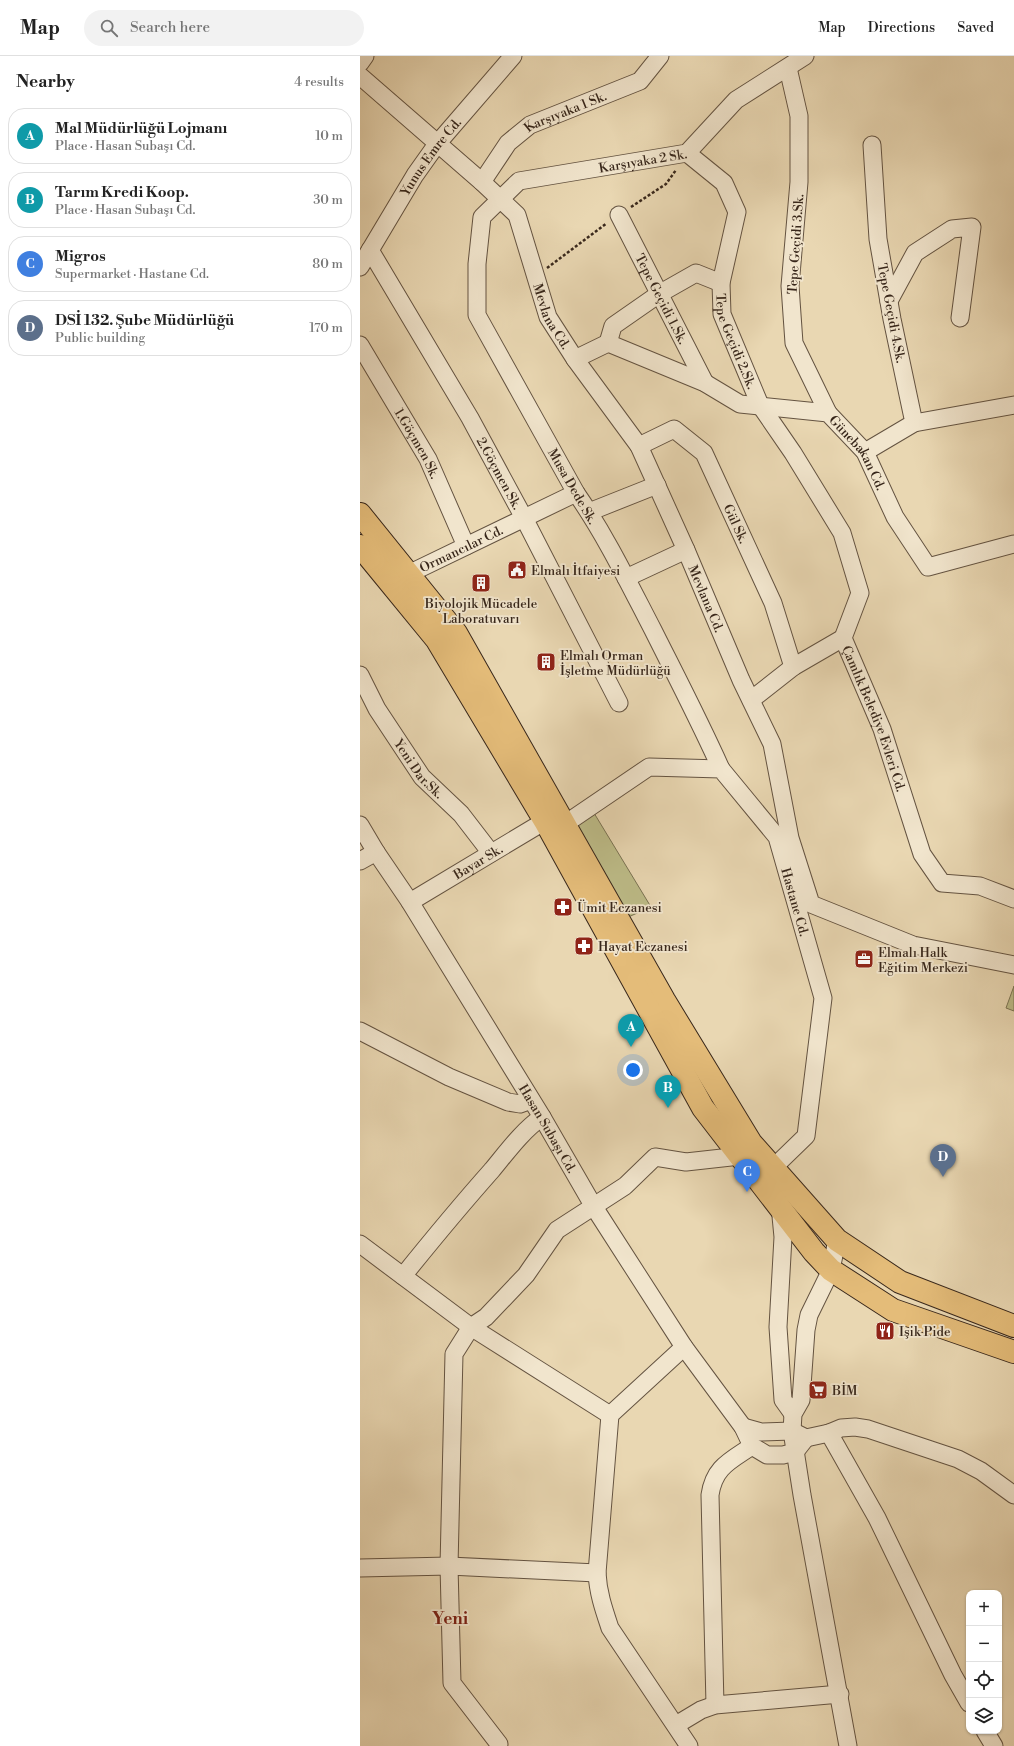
<!DOCTYPE html>
<meta charset="utf-8">
<style>
body{margin:0;font-family:"Libre Bodoni",serif;background:#f2f2f2;color:#222}
.controls{position:absolute;right:12px;bottom:12px;display:grid;overflow:hidden;border-radius:8px;box-shadow:0 1px 3px #0004}
.controls button{width:36px;height:36px;display:grid;place-items:center;padding:0;border:0;border-bottom:1px solid #e0e0e0;background:#fff;color:#222;font:20px sans-serif}
.you{position:absolute;left:273px;top:1014px;width:14px;height:14px;margin:-10px;border:3px solid #fff;border-radius:50%;background:#1a73e8;box-shadow:0 0 0 6px #1a73e833}
.badge{display:grid;place-items:center;width:26px;height:26px;border-radius:50%;background:#b45309;color:#fff;font-size:13px;font-weight:700}
.pin{position:absolute;translate:-50% -33px;filter:drop-shadow(0 1px 2px #0008)}
.pin::after{content:'';position:absolute;top:21px;width:14px;height:12px;background:inherit;clip-path:polygon(0 0,100% 0,50% 100%)}
.list{margin:0;padding:0;list-style:none}
h2{display:flex;justify-content:space-between;align-items:center;height:52px;margin:0;padding:0 16px;font-size:17px}
h2 small{font-size:13px;font-weight:400;color:#767676}
.list li{display:grid;grid-template-columns:26px 1fr auto;gap:12px;align-items:center;box-sizing:border-box;height:56px;margin:0 8px 8px;padding:0 8px;border:1px solid #e0e0e0;border-radius:16px}
.list b{display:block;font-size:15px;white-space:nowrap}
.list p{margin:0;font-size:13px;white-space:nowrap;color:#767676}
.list em{font-size:13px;font-style:normal;color:#767676}
.icon{flex:none;width:22px;height:22px;fill:none;stroke:currentColor;stroke-width:2;stroke-linecap:round;stroke-linejoin:round}
.map{position:relative;flex:none;width:654px;height:1690px;overflow:hidden}
header{display:flex;align-items:center;gap:24px;box-sizing:border-box;height:56px;padding:0 20px;background:#fff;border-bottom:1px solid #e0e0e0}
header strong{font-size:19px}
nav{display:flex;gap:22px;margin-inline-start:auto;font-size:14px}
.search{width:280px;height:36px;background:#f2f2f2;display:flex;align-items:center;gap:10px;box-sizing:border-box;padding:0 14px;border-radius:22px;color:#767676;font-size:15px}
main{display:flex}
aside{flex:1;background:#fff}
.map>svg:first-child{display:block}
.green{fill:#bdbc88;stroke:#7a7252}
.lines{fill:none;stroke-linecap:round;stroke-linejoin:round}
.minor-casing{stroke:#645341;stroke-width:19}
.major-casing{stroke:#38271b;stroke-width:24}
.path{stroke:#38271b;stroke-width:2.5;stroke-dasharray:3 2;stroke-linecap:butt}
.minor{stroke:#f1e5cd;stroke-width:17}
.major{stroke:#e4bc79;stroke-width:22}
.labels{text-anchor:middle;stroke-width:3.5;stroke-linejoin:round;paint-order:stroke}
.street-label{font-size:13px;fill:#38271b;stroke:#f1e5cd}
.poi-label{font-size:13px;fill:#38271b;stroke:#f1e5cd;text-anchor:start}
.district-label{font-size:17px;font-weight:bold;fill:#7a1f14;stroke:#f1e5cd}
</style>
<header>
<strong>Map</strong>
<div class="search"><svg class="icon" aria-label="search" viewBox="0 0 24 24"><circle cx="10" cy="10" r="6"/><path d="M15 15l6 6"/></svg>Search here</div>
<nav><a>Map</a><a>Directions</a><a>Saved</a></nav>
</header>
<main>
<aside>
<h2>Nearby<small>4 results</small></h2>
<ul class="list">
<li><span class="badge" style="background:#0f9aa8">A</span><div><b>Mal Müdürlüğü Lojmanı</b><p>Place · Hasan Subaşı Cd.</p></div><em>10 m</em></li>
<li><span class="badge" style="background:#0f9aa8">B</span><div><b>Tarım Kredi Koop.</b><p>Place · Hasan Subaşı Cd.</p></div><em>30 m</em></li>
<li><span class="badge" style="background:#3f7fe0">C</span><div><b>Migros</b><p>Supermarket · Hastane Cd.</p></div><em>80 m</em></li>
<li><span class="badge" style="background:#5c6f8a">D</span><div><b>DSİ 132. Şube Müdürlüğü</b><p>Public building</p></div><em>170 m</em></li>
</ul>
</aside>
<div class="map">
<svg width="654" height="1690" viewBox="0 0 654 1690">
<rect width="100%" height="100%" fill="#e9d7b2"/>
<filter id="stains"><feTurbulence type="fractalNoise" baseFrequency=".005" numOctaves="4"/><feColorMatrix values="0 0 0 0 .2 0 0 0 0 .09 0 0 0 0 .02 0 0 0 .5 -.17"/></filter>
<radialGradient id="worn" r=".72"><stop offset=".6" stop-color="#630" stop-opacity="0"/><stop offset="1" stop-color="#630" stop-opacity=".3"/></radialGradient>
<g class="green">
<path d="M234,757L291,851L266,862L212,771Z"/>
<path d="M654,930V955L646,952Z"/>
</g>
<g class="lines">
<g class="minor-casing">
<g id="minor">
<path d="M0,7L5,0"/>
<path d="M428,12L439,60V126L430,230L434,287L468,357"/>
<path id="s1" d="M0,20L122,126L157,159L188,261L215,303L279,390L326,494L381,624L412,688L430,782L451,848L553,889L654,909"/>
<path id="s2" d="M327,97L364,127L377,156L361,227L362,258L400,349L433,397L482,477L500,537L483,582L522,673L562,798L582,827L620,830L654,843"/>
<path id="s3" d="M122,126L148,87L170,69L280,25L300,0"/>
<path id="s4" d="M259,159L345,327"/>
<path id="s5" d="M10,194L110,362L164,462L259,647"/>
<path id="s6" d="M0,211L55,119L77,88L153,0"/>
<path d="M529,245L555,197L592,173L612,171L600,262"/>
<path d="M248,287L253,270L299,238L336,217L361,227"/>
<path id="s7" d="M0,289L68,403L106,490"/>
<path id="s8" d="M215,303L248,287L345,327L380,348L468,357L505,396L535,461L568,511L654,488"/>
<path d="M554,367L654,349"/>
<path id="s9" d="M279,390L314,373L344,397L413,547L433,611"/>
<path d="M505,396L554,367L532,263L518,183L512,89"/>
<path d="M229,456L297,429"/>
<path d="M266,522L326,494"/>
<path id="s10" d="M38,523L216,437"/>
<path id="s11" d="M0,619L17,653L62,721L101,758L131,797"/>
<path d="M391,644L433,611L483,582"/>
<path id="s12" d="M361,713C340,666 316,620 293,574C269,528 246,480 216,437L117,259V208L122,161L159,125L327,97L376,44L445,0"/>
<path id="s13" d="M205,768L289,711L361,713L417,781L463,942L446,1080L413,1112L415,1124"/>
<path id="s14" d="M0,769L16,796L50,846L182,1061L234,1151L324,1291L383,1371L392,1390L407,1399H423L435,1396L446,1382"/>
<path d="M0,805L16,796"/>
<path id="s15" d="M50,846L185,765"/>
<path d="M0,975L89,1021L148,1046L160,1048L171,1044"/>
<path d="M420,1150L423,1181L418,1271L423,1344L433,1358"/>
<path d="M477,1184L471,1214L449,1259L446,1274L441,1344L433,1358L432,1375L442,1439L488,1690"/>
<path d="M0,1188L111,1271L250,1359"/>
<path d="M43,1220C72,1184 101,1149 132,1114C147,1096 162,1075 182,1061"/>
<path d="M324,1291L250,1359L237,1517C238,1537 244,1554 250,1572L329,1690"/>
<path d="M383,1371L401,1376L432,1375L446,1382L469,1377L481,1372L495,1371L508,1373L598,1403L621,1415L654,1439"/>
<path d="M469,1377L517,1462L593,1619L609,1647"/>
<path d="M0,1512L89,1510L237,1517"/>
<path d="M355,1649L350,1439C354,1411 370,1405 392,1390"/>
<path d="M316,1669L341,1654L355,1649L480,1638"/>
<path d="M625,1675L634,1690"/>
<path d="M139,1688L92,1627L89,1510L94,1298L111,1271L126,1261L166,1219L197,1174L265,1130L295,1101L326,1106L380,1100"/>
</g>
</g>
<g class="major-casing">
<g id="major">
<path d="M0,458L96,577L304,944L391,1087L477,1184L540,1226L654,1270"/>
<path d="M0,490L77,584L185,765L343,1052L454,1196L471,1214L533,1254L654,1296"/>
</g>
</g>
<g class="path">
<path d="M271,151L306,128L316,114"/>
<path d="M187,212L247,167"/>
</g>
<use href="#minor" class="minor"/>
<use href="#major" class="major"/>
</g>
<defs>
<g id="civic-square" transform="scale(1)"><rect x="-9" y="-9" width="18" height="18" rx="4" fill="#8f2418" stroke="#f1e5cd"/><path d="M-.6-6.5H3V-4.5H.6V-3L4-1V1h2V6H-6V1h2V-1L-.6-3ZM-1.2 2.5V6h2.4V2.5Z" fill="#fff"/></g>
<g id="building-square" transform="scale(1)"><rect x="-9" y="-9" width="18" height="18" rx="4" fill="#8f2418" stroke="#f1e5cd"/><path d="M-4-6H4V6H1V3H-1V6H-4ZM-2.5-4.3h1.7v1.8h-1.7ZM.8-4.3h1.7v1.8H.8ZM-2.5-1h1.7V.8h-1.7ZM.8-1h1.7V.8H.8Z" fill="#fff"/></g>
<g id="pharmacy-square" transform="scale(1)"><rect x="-9" y="-9" width="18" height="18" rx="4" fill="#8f2418" stroke="#f1e5cd"/><path d="M-2-6h4v4h4v4h-4v4h-4v-4h-4v-4h4Z" fill="#fff"/></g>
<g id="office-square" transform="scale(1)"><rect x="-9" y="-9" width="18" height="18" rx="4" fill="#8f2418" stroke="#f1e5cd"/><path d="M-6-3h4V-5.5h4V-3h4V5H-6ZM-1-4.5V-3h2v-1.5ZM-6 0V1H6V0Z" fill="#fff"/></g>
<g id="restaurant-square" transform="scale(1)"><rect x="-9" y="-9" width="18" height="18" rx="4" fill="#8f2418" stroke="#f1e5cd"/><path d="M-5-6h1v4h1v-4h1v4h1v-4h1v5L-1.5 .5V6h-2V.5L-5-1ZM5-6V6H3V1.5H1.5Q1.5-4 5-6Z" fill="#fff"/></g>
<g id="supermarket-square" transform="scale(1)"><rect x="-9" y="-9" width="18" height="18" rx="4" fill="#8f2418" stroke="#f1e5cd"/><path d="M-6-5.5h2.5l.6 2H6L4.5 2H-2.5L-4.4-4H-6ZM-1.5 3.2a1.3 1.3 0 1 0 .1 0ZM3 3.2a1.3 1.3 0 1 0 .1 0Z" fill="#fff"/></g>
</defs>
<g fill-rule="evenodd">
<use href="#civic-square" x="157" y="514"/>
<use href="#building-square" x="121" y="527"/>
<use href="#building-square" x="186" y="606"/>
<use href="#pharmacy-square" x="203" y="851"/>
<use href="#pharmacy-square" x="224" y="890"/>
<use href="#office-square" x="504" y="903"/>
<use href="#restaurant-square" x="525" y="1275"/>
<use href="#supermarket-square" x="458" y="1334"/>
</g>
<g class="labels">
<g class="street-label">
<text dy="5" stroke="none"><textPath href="#s3" startOffset="113">Karşıyaka 1 Sk.</textPath></text>
<text dy="5" stroke="none"><textPath href="#s6" startOffset="131">Yunus Emre Cd.</textPath></text>
<text dy="5" stroke="none"><textPath href="#s12" startOffset="791">Karşıyaka 2 Sk.</textPath></text>
<text transform="translate(435 188) rotate(-86)" y="5">Tepe Geçidi 3.Sk.</text>
<text dy="5" stroke="none"><textPath href="#s4" startOffset="94">Tepe Geçidi 1.Sk.</textPath></text>
<text transform="translate(532 257) rotate(79)" y="5">Tepe Geçidi 4.Sk.</text>
<text dy="5" stroke="none"><textPath href="#s1" startOffset="317">Mevlana Cd.</textPath></text>
<text dy="5" stroke="none"><textPath href="#s2" startOffset="213">Tepe Geçidi 2.Sk.</textPath></text>
<text dy="5" stroke="none"><textPath href="#s7" startOffset="114">1.Göçmen Sk.</textPath></text>
<text dy="5" stroke="none"><textPath href="#s8" startOffset="321">Günebakan Cd.</textPath></text>
<text dy="5" stroke="none"><textPath href="#s5" startOffset="258">2.Göçmen Sk.</textPath></text>
<text transform="translate(213 430) rotate(60)" y="5">Musa Dede Sk.</text>
<text dy="5" stroke="none"><textPath href="#s9" startOffset="155">Gül Sk.</textPath></text>
<text dy="5" stroke="none"><textPath href="#s10" startOffset="70">Ormancılar Cd.</textPath></text>
<text dy="5" stroke="none"><textPath href="#s1" startOffset="641">Mevlana Cd.</textPath></text>
<text dy="5" stroke="none"><textPath href="#s2" startOffset="631">Çamlık Belediye Evleri Cd.</textPath></text>
<text dy="5" stroke="none"><textPath href="#s11" startOffset="111">Yeni Dar.Sk.</textPath></text>
<text dy="5" stroke="none"><textPath href="#s15" startOffset="79">Bayar Sk.</textPath></text>
<text dy="5" stroke="none"><textPath href="#s13" startOffset="329">Hastane Cd.</textPath></text>
<text dy="5" stroke="none"><textPath href="#s14" startOffset="357">Hasan Subaşı Cd.</textPath></text>
</g>
<g class="poi-label">
<text x="171" y="519">Elmalı İtfaiyesi</text>
<text x="121" y="552" text-anchor="middle">Biyolojik Mücadele<tspan x="121" dy="15">Laboratuvarı</tspan></text>
<text x="200" y="604">Elmalı Orman<tspan x="200" dy="15">İşletme Müdürlüğü</tspan></text>
<text x="217" y="856">Ümit Eczanesi</text>
<text x="238" y="895">Hayat Eczanesi</text>
<text x="518" y="901">Elmalı Halk<tspan x="518" dy="15">Eğitim Merkezi</tspan></text>
<text x="539" y="1280">Işik Pide</text>
<text x="472" y="1339">BİM</text>
</g>
<g class="district-label">
<text x="90" y="1568">Yeni</text>
</g>
</g>
<rect width="100%" height="100%" filter="url(#stains)"/>
<rect width="100%" height="100%" fill="url(#worn)"/>
</svg>
<div class="controls">
<button>+</button>
<button>−</button>
<button><svg class="icon" aria-label="locate" viewBox="0 0 24 24"><circle cx="12" cy="12" r="6"/><path d="M12 2v4M12 18v4M2 12h4M18 12h4"/></svg></button>
<button><svg class="icon" aria-label="layers" viewBox="0 0 24 24"><path d="M12 4l9 5-9 5-9-5zM3 14l9 5 9-5"/></svg></button>
</div>
<div class="you"></div>
<div class="pin badge" style="left:271px;top:991px;background:#0f9aa8">A</div>
<div class="pin badge" style="left:308px;top:1052px;background:#0f9aa8">B</div>
<div class="pin badge" style="left:387px;top:1136px;background:#3f7fe0">C</div>
<div class="pin badge" style="left:583px;top:1121px;background:#5c6f8a">D</div>
</div>
</main>
